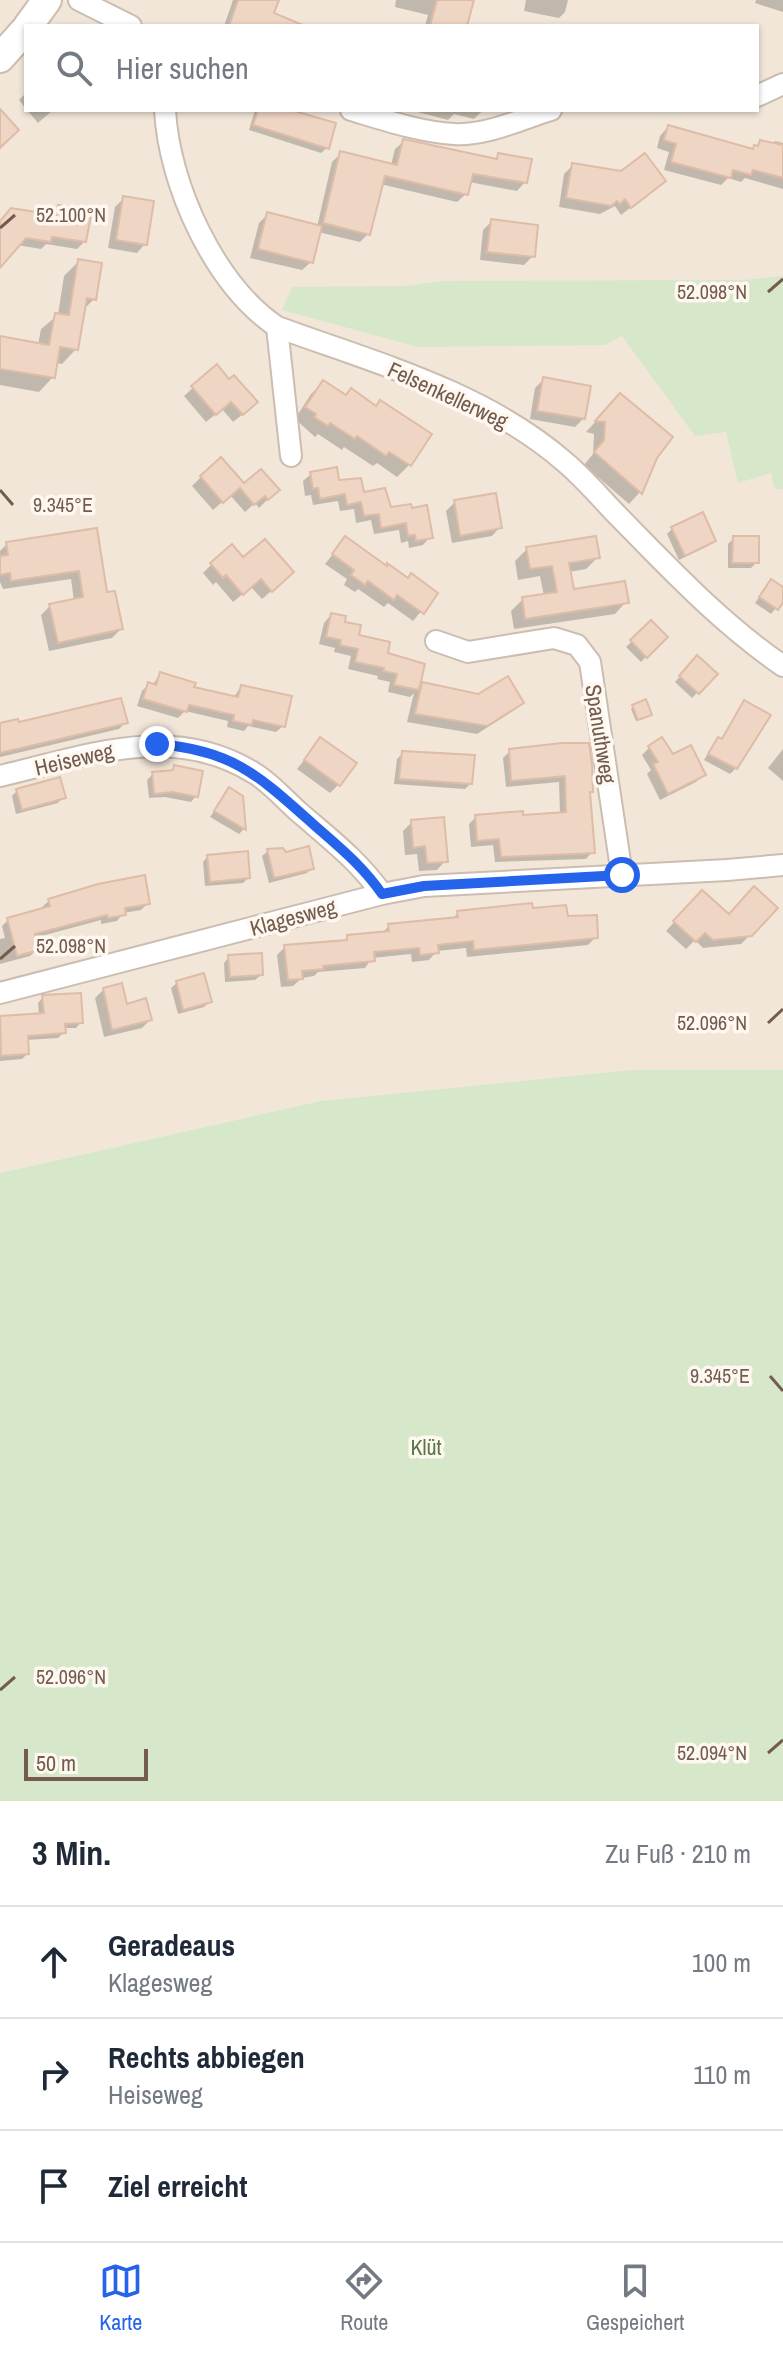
<!DOCTYPE html>
<html lang="de">
<meta charset="utf-8">
<style>
body{margin:0;font-family:"Archivo Narrow",sans-serif;background:#f6f6f7;color:#1f2937}
.scale{position:absolute;left:24px;bottom:20px;width:124px;box-sizing:border-box;padding-left:8px;border:4px solid #735c4f;border-top:0;font-size:22px;line-height:28px;white-space:nowrap;color:#735c4f;-webkit-text-stroke:6px #fef8f0;paint-order:stroke}
.stop{position:absolute;width:24px;height:24px;margin:-18px;border:6px solid #2563eb;border-radius:50%;background:#fff}
.stop.end{background:#2563eb;border-color:#fff;box-shadow:0 2px 8px #0008}
.list{margin:0;padding:0;list-style:none}
h2{display:flex;justify-content:space-between;align-items:center;height:104px;margin:0;padding:0 32px;font-size:34px}
h2 small{font-size:26px;font-weight:400;color:#747a83}
.list li{display:grid;grid-template-columns:52px 1fr auto;gap:24px;align-items:center;box-sizing:border-box;height:112px;padding:0 32px;border-top:2px solid #e0e1e3}
.list b{display:block;font-size:30px;white-space:nowrap}
.list p{margin:0;font-size:26px;white-space:nowrap;color:#747a83}
.list em{font-size:26px;font-style:normal;color:#747a83}
.icon{flex:none;width:44px;height:44px;fill:none;stroke:currentColor;stroke-width:2;stroke-linecap:round;stroke-linejoin:round}
.map{position:relative;flex:none;width:783px;height:1801px;overflow:hidden}
.search{position:absolute;background:#fff;box-shadow:0 2px 6px #0004;left:24px;right:24px;top:24px;height:88px;display:flex;align-items:center;gap:20px;box-sizing:border-box;padding:0 28px;border-radius:0px;color:#747a83;font-size:30px}
.sheet{height:440px;background:#fff}
nav{display:flex;justify-content:space-around;align-items:center;box-sizing:border-box;height:112px;border-top:2px solid #e0e1e3;background:#fff;font-size:22px;color:#747a83}
nav a{display:grid;justify-items:center;gap:4px}
nav .on{color:#2563eb}
.map>svg:first-child{display:block}
.residential{fill:#f2e6d9;fill-rule:evenodd}
.green{fill:#d6e8c9}
.shadow{fill:#0003}
.building{fill:#eed5c4;stroke:#dfbca6;stroke-width:2}
.lines{fill:none;stroke-linecap:round;stroke-linejoin:round}
.minor-casing{stroke:#ccbdb1;stroke-width:24}
.secondary-casing{stroke:#cebdae;stroke-width:32}
.minor{stroke:#fff;stroke-width:20}
.secondary{stroke:#fff;stroke-width:28}
.route{stroke:#2563eb;stroke-width:10}
.ticks{fill:none;stroke:#735c4f;stroke-width:3}
.labels{text-anchor:middle;stroke-width:7;stroke-linejoin:round;paint-order:stroke}
.street-label{font-size:22px;fill:#735c4f;stroke:#fef8f0}
.park-label{font-size:22px;fill:#567848;stroke:#fef8f0}
.ticks-label{font-size:20px;text-anchor:middle;fill:#735c4f;stroke:#fef8f0;stroke-width:7;stroke-linejoin:round;paint-order:stroke}
</style>
<div class="map">
<svg width="783" height="1801" viewBox="0 0 783 1801">
<rect width="100%" height="100%" fill="#fbf4ea"/>
<path class="residential" d="M0,0H783V1070H629L320,1101L0,1173ZM26,26H757V110H26Z"/>
<g class="green">
<path d="M783,276V489H775L771,473L738,483L726,432L695,436L622,336L605,345L418,347L282,310L292,287L407,286L442,281L744,280Z"/>
<path d="M629,1070H783V1801H0V1173L320,1101Z"/>
</g>
<g class="shadow">
<path d="M233,0H277L272,14L303,26H224Z"/>
<path d="M396,0H472L465,26H425L428,15L395,7Z"/>
<path d="M526,0H568L565,12L559,18L524,11Z"/>
<path d="M756,0H783V12L755,3Z"/>
<path d="M26,93V109L19,100Z"/>
<path d="M27,110H53L38,123Z"/>
<path d="M255,110H286L327,148L321,153L249,130Z"/>
<path d="M410,110H483L474,119L454,114L448,120Z"/>
<path d="M668,127L751,151L761,142L772,145L775,141L783,143V189L745,178L741,182L728,178L721,185L664,170L669,152L657,148L660,136Z"/>
<path d="M404,141L494,160L499,155L525,182L517,191L469,182L466,194L457,202L380,184L368,234L360,242L318,232L311,262L302,270L250,258L259,223L267,215L317,227L332,162L341,153L391,165L395,149Z"/>
<path d="M573,165L664,181L621,215L615,206L600,214L559,207L564,174Z"/>
<path d="M124,198L145,244L137,253L108,248L115,207Z"/>
<path d="M59,207L84,242L77,249L46,244L41,249L17,245L0,265V222L51,215Z"/>
<path d="M492,221L533,256L524,265L480,260L483,230Z"/>
<path d="M79,261L94,299L83,310L76,349L62,364L56,363L53,377L39,392L0,385V339L38,345L41,329L58,315L64,276Z"/>
<path d="M216,367L247,411L233,422L222,409L206,422L184,396Z"/>
<path d="M544,379L584,418L575,427L530,419L535,388Z"/>
<path d="M323,383L345,397L375,408L429,435L409,465L397,477L377,463L373,466L344,447L342,450L318,434L315,437L295,419L311,394Z"/>
<path d="M608,408L655,457L640,492L629,504L584,465L593,454L594,434L586,432Z"/>
<path d="M311,474L362,494L430,537L423,545L409,548L408,541L401,543L399,530L374,534L371,520L356,523L354,509L340,511L338,501L313,505L311,495L305,496L303,481Z"/>
<path d="M201,477L244,486L277,490L259,508L255,503L245,512L230,495L213,510L192,486Z"/>
<path d="M455,502L500,527L492,536L452,543L446,511Z"/>
<path d="M673,528L714,541L708,546L679,560L667,534Z"/>
<path d="M96,531L105,595L121,629L112,638L49,651L41,615L50,606L74,601L71,579L3,589L0,582V551L7,544Z"/>
<path d="M734,538L757,562L751,568H728V544Z"/>
<path d="M345,539L385,567L387,565L408,580L436,593L413,621L388,603L384,607L358,589L355,592L344,585L347,579L325,564Z"/>
<path d="M527,549L598,557L586,569L569,572L573,592L626,602L615,614L514,629L511,611L523,599L544,596L540,576L518,580L515,561Z"/>
<path d="M243,560L283,581L262,599L251,587L233,602L216,582L213,585L203,573L212,564Z"/>
<path d="M771,581L783,589V599L771,614L755,603Z"/>
<path d="M331,615L357,636L385,654L417,689L423,684L522,703L513,711L477,734L407,722L414,693L410,697L388,692L390,682L377,679L378,676L348,669L351,656L334,652L335,648L319,644L324,623Z"/>
<path d="M651,623L665,637L641,662L626,647Z"/>
<path d="M697,658L715,674L692,698L675,682Z"/>
<path d="M160,674L192,689L233,698L241,687L283,726L276,732L248,726L244,731L227,727L228,721L185,711L178,718L137,706L142,691L148,685L152,686Z"/>
<path d="M744,702L736,768L730,774L704,760L713,745L718,739L720,740Z"/>
<path d="M633,707L648,716L636,721L631,709Z"/>
<path d="M126,722L119,729L0,757V725Z"/>
<path d="M321,739L338,785L330,793L297,769Z"/>
<path d="M587,745L592,852L586,859L495,862L493,845L471,847L469,824L476,817L560,815L559,782L506,787L503,758L510,751Z"/>
<path d="M650,747L672,757L703,774L696,782L660,800L647,774L651,770L642,755Z"/>
<path d="M783,749V781L768,768Z"/>
<path d="M403,753L471,783L465,789L394,784L397,759Z"/>
<path d="M175,768L196,796L191,802L165,797L149,798L147,780L153,774L170,773Z"/>
<path d="M229,790L241,797L244,829L239,834L210,817Z"/>
<path d="M17,791L63,797L58,803L16,814L12,796Z"/>
<path d="M412,822L445,861L437,870L419,871L417,854L405,855L403,831Z"/>
<path d="M268,851L285,854L312,868L307,873L269,883L262,856Z"/>
<path d="M208,856L248,878L243,883L205,886L203,862Z"/>
<path d="M702,892L751,934L741,944L703,948L695,940L686,949L666,931Z"/>
<path d="M49,901L148,903L141,910L123,913L117,921L101,924V920L34,938L37,949L30,956L0,964V939L5,938L2,926L8,920L43,910L42,907Z"/>
<path d="M531,910L566,919L596,937L588,945L467,957L466,948L437,951L429,960L412,962L411,954L372,958L365,968L318,972L314,976L302,978L293,986L281,987L277,955L285,947L342,943L348,937L382,933L389,926L452,919L458,913Z"/>
<path d="M229,957L261,975L255,980L225,982L224,963Z"/>
<path d="M177,983L209,1002L204,1007L178,1014L171,988Z"/>
<path d="M104,989L125,1006L150,1020L142,1028L104,1037L95,998Z"/>
<path d="M43,997L81,1022L76,1028H64V1032L58,1038L26,1040L27,1054L22,1059L0,1061V1018L39,1015L38,1003Z"/>
</g>
<g class="building">
<path d="M238,0H279L274,13L305,26H229Z"/>
<path d="M437,0H474L467,26H430Z"/>
<path d="M0,109L19,130L0,148Z"/>
<path d="M258,110H291L336,123L329,149L253,125Z"/>
<path d="M668,125L753,149L754,145L758,146L760,140L783,145V178L753,170L751,175L733,170L731,178L671,162L676,144L664,140Z"/>
<path d="M403,139L497,159L498,153L532,159L527,183L473,174L468,195L385,176L370,235L323,223L340,151L397,165Z"/>
<path d="M645,153L666,181L631,208L625,199L620,204L617,201L611,206L566,198L572,163L621,171Z"/>
<path d="M123,196L154,201L147,245L116,240Z"/>
<path d="M58,205L92,210L86,242L52,237L51,242L26,238L0,268V221L11,208L56,215Z"/>
<path d="M267,212L322,226L313,263L258,249Z"/>
<path d="M491,219L538,225L535,257L487,252Z"/>
<path d="M78,259L102,263L96,300L87,298L78,350L60,347L55,378L0,369V336L49,345L55,313L69,315Z"/>
<path d="M217,364L229,379L234,375L258,402L243,415L231,402L216,415L191,386Z"/>
<path d="M543,377L591,386L585,419L537,411Z"/>
<path d="M323,380L346,395L351,388L376,406L380,400L432,434L411,466L389,452L386,456L357,436L355,439L330,423L328,426L314,417L316,414L305,407Z"/>
<path d="M620,393L673,437L657,458L642,494L594,452L604,440L605,422L595,421Z"/>
<path d="M221,457L244,483L261,469L280,490L268,500L265,496L254,505L240,488L223,503L200,476Z"/>
<path d="M337,467L339,480L361,478L364,492L385,488L391,507L411,504L412,508L427,505L433,538L416,541L415,535L408,536L406,523L381,528L379,514L364,516L361,502L347,505L345,494L320,499L318,488L313,489L310,472Z"/>
<path d="M496,493L502,528L460,536L454,500Z"/>
<path d="M703,512L716,541L685,556L671,527Z"/>
<path d="M97,528L107,592L115,591L123,629L58,643L49,604L83,597L79,571L11,581L10,573L0,575V556L8,555L6,542Z"/>
<path d="M345,536L387,566V563L408,578L411,573L438,593L424,614L397,595L394,600L368,581L365,585L351,575L354,570L332,554Z"/>
<path d="M596,536L600,558L569,563L574,589L625,581L629,603L525,619L522,597L557,592L552,566L530,569L526,547Z"/>
<path d="M733,536H759V563H732Z"/>
<path d="M265,539L294,572L272,592L261,579L243,595L226,575L223,578L210,563L232,544L243,557Z"/>
<path d="M771,579L783,587V602L778,610L759,597Z"/>
<path d="M331,613L346,616L345,622L361,625L359,635L390,642L388,653L425,664L419,690L394,685L397,674L383,671L384,668L355,662L358,649L340,645L341,640L326,637Z"/>
<path d="M651,620L668,637L647,658L630,640Z"/>
<path d="M697,655L718,674L699,694L679,676Z"/>
<path d="M160,672L196,683L194,687L238,697L241,685L292,696L285,727L253,720L252,725L233,721L234,715L189,705L187,712L143,699L148,682L156,685Z"/>
<path d="M508,676L524,703L487,726L415,714L422,682L478,694Z"/>
<path d="M121,698L128,723L0,753V723L18,719L19,722Z"/>
<path d="M646,699L652,715L638,720L632,705Z"/>
<path d="M744,700L771,715L737,769L708,754L718,737L722,739Z"/>
<path d="M320,737L357,763L340,786L304,760Z"/>
<path d="M662,737L673,754L691,745L706,775L668,794L653,764L658,762L648,746Z"/>
<path d="M562,743H589L592,764L593,792H590L595,853L501,857L499,839L477,841L475,815L523,811V815L566,812L565,776L511,781L509,749Z"/>
<path d="M402,751L475,755L472,784L399,779Z"/>
<path d="M174,765L203,771L198,797L172,792L154,794L152,772L173,770Z"/>
<path d="M60,777L66,798L22,810L16,789Z"/>
<path d="M229,787L243,796L246,830L214,811Z"/>
<path d="M444,817L448,862L427,863L425,846L413,848L411,820Z"/>
<path d="M309,846L314,869L274,878L267,849L283,848L286,852Z"/>
<path d="M248,851L250,878L210,882L207,855Z"/>
<path d="M145,875L150,904L125,908L126,915L108,918L107,915L35,934L39,950L17,956L7,918L50,906L48,899L98,884Z"/>
<path d="M754,886L778,908L752,936L713,940L705,933L696,942L673,921L702,890L729,914Z"/>
<path d="M532,903L533,908L566,905L568,916L597,915L598,938L474,950L473,941L438,945L439,953L420,955L419,948L374,952L375,961L323,966L324,969L302,971L303,979L288,980L284,945L347,940V935L389,931L388,924L458,917L457,911Z"/>
<path d="M262,953L263,975L230,977L228,955Z"/>
<path d="M204,973L212,1002L183,1010L176,981Z"/>
<path d="M122,983L127,1004L146,998L152,1020L112,1030L103,988Z"/>
<path d="M81,993L83,1023L65,1024L66,1033L28,1036L29,1054L1,1056L0,1016L44,1013L42,995Z"/>
</g>
<g class="lines">
<g class="minor-casing">
<g id="minor">
<path d="M79,0L131,26"/>
<path d="M757,96L783,84"/>
<path d="M165,110C169,185 214,284 277,327C376,363 485,392 566,463C586,480 603,501 622,520C673,572 722,624 783,666"/>
<path d="M351,110C384,120 420,132 454,134C486,136 521,119 551,110"/>
<path d="M277,327L291,456"/>
<path d="M436,641L468,652L554,638L577,645L590,662L622,875"/>
<path d="M0,776C86,756 172,722 254,773C271,783 285,800 300,813C330,839 359,861 382,894"/>
<path d="M0,993L382,894L424,886L727,870L783,865"/>
</g>
</g>
<g class="secondary-casing">
<g id="secondary">
<path d="M28,26L47,0"/>
<path d="M0,58L26,29"/>
</g>
</g>
<use href="#minor" class="minor"/>
<use href="#secondary" class="secondary"/>
</g>
<g class="lines">
<path class="route" d="M157,744C233,750 259,776 313,824C339,847 362,865 382,894L424,886L622,875"/>
</g>
<path class="ticks" d="M0,228L15,215M768,292L783,279M0,490L13,505M0,959L15,946M768,1023L783,1009M770,1376L783,1391M0,1690L15,1677M768,1753L783,1740"/>
<g class="labels">
<g class="street-label">
<text transform="translate(448 395) rotate(25)" y="8">Felsenkellerweg</text>
<text transform="translate(601 734) rotate(81)" y="8">Spanuthweg</text>
<text transform="translate(74 759) rotate(-13)" y="8">Heiseweg</text>
<text transform="translate(293 917) rotate(-15)" y="8">Klagesweg</text>
</g>
<g class="park-label">
<text x="426" y="1455">Klüt</text>
</g>
</g>
<g class="ticks-label">
<text x="71" y="222">52.100°N</text>
<text x="712" y="299">52.098°N</text>
<text x="63" y="512">9.345°E</text>
<text x="71" y="953">52.098°N</text>
<text x="712" y="1030">52.096°N</text>
<text x="720" y="1383">9.345°E</text>
<text x="71" y="1684">52.096°N</text>
<text x="712" y="1760">52.094°N</text>
</g>
</svg>
<div class="scale">50 m</div>
<div class="stop" style="left:622px;top:875px"></div>
<div class="stop end" style="left:157px;top:744px"></div>
<div class="search"><svg class="icon" aria-label="search" viewBox="0 0 24 24"><circle cx="10" cy="10" r="6"/><path d="M15 15l6 6"/></svg>Hier suchen</div>
</div>
<section class="sheet">
<h2>3 Min.<small>Zu Fuß · 210 m</small></h2>
<ul class="list">
<li><svg class="icon" aria-label="ahead" viewBox="0 0 24 24"><path d="M12 20V5M6 11l6-6 6 6"/></svg><div><b>Geradeaus</b><p>Klagesweg</p></div><em>100 m</em></li>
<li><svg class="icon" aria-label="right" viewBox="0 0 24 24"><path d="M7 20v-9h11M14 6l5 5-5 5"/></svg><div><b>Rechts abbiegen</b><p>Heiseweg</p></div><em>110 m</em></li>
<li><svg class="icon" aria-label="arrive" viewBox="0 0 24 24"><path d="M6 21V4h12l-3 4 3 4H6"/></svg><div><b>Ziel erreicht</b></div></li>
</ul>
</section>
<nav>
<a class="on"><svg class="icon" aria-label="map" viewBox="0 0 24 24"><path d="M3 6l6-2 6 2 6-2v14l-6 2-6-2-6 2zM9 4v14M15 6v14"/></svg>Karte</a>
<a><svg class="icon" aria-label="directions" viewBox="0 0 24 24"><path d="M12 3l9 9-9 9-9-9zM9 14v-3h6M13 9l2 2-2 2"/></svg>Route</a>
<a><svg class="icon" aria-label="saved" viewBox="0 0 24 24"><path d="M7 4h10v16l-5-4-5 4z"/></svg>Gespeichert</a>
</nav>
